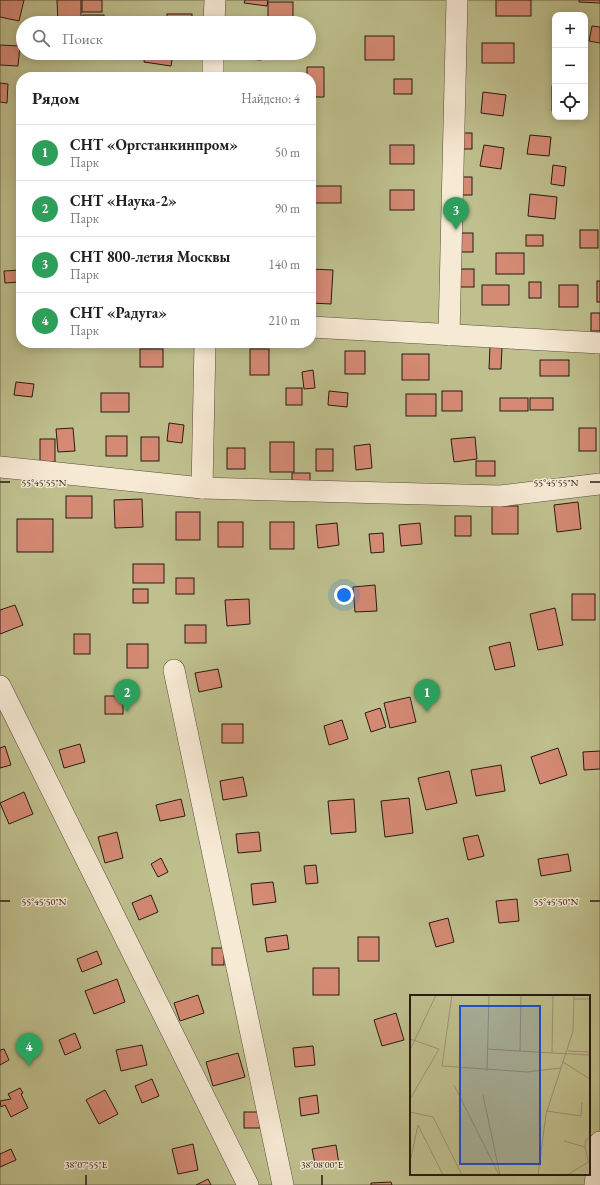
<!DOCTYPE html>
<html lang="ru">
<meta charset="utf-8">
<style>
body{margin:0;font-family:"EB Garamond",serif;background:#f6f6f6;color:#222}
.controls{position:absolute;right:12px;top:12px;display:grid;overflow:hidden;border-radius:8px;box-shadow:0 2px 10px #0003}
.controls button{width:36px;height:36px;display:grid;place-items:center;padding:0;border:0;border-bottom:1px solid #e0e0e0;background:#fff;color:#222;font:20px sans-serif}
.you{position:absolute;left:344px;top:595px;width:14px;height:14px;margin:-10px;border:3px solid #fff;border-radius:50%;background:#1a73e8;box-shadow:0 0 0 6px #1a73e833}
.badge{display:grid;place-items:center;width:26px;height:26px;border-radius:50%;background:#8f2418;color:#fff;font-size:13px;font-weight:700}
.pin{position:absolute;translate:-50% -33px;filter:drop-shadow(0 1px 2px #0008)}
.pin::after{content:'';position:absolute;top:21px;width:14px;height:12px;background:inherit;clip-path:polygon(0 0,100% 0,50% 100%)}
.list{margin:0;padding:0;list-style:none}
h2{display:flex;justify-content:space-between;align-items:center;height:52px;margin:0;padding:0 16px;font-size:17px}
h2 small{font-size:13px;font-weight:400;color:#767676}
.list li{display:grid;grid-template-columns:26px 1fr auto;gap:12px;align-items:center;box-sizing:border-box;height:56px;padding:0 16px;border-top:1px solid #e0e0e0}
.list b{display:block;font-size:15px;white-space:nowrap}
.list p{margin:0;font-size:13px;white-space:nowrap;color:#767676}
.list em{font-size:13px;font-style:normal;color:#767676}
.icon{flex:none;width:22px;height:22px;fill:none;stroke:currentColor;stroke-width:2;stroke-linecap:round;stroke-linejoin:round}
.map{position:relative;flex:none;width:600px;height:1185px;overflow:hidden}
.search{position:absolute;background:#fff;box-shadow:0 2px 10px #0003;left:16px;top:16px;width:300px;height:44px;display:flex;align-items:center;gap:10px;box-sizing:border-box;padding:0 14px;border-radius:22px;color:#767676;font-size:15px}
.panel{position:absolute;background:#fff;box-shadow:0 2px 10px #0003;left:16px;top:72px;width:300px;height:276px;border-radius:16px}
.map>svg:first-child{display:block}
.green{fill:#bfc08e;stroke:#736d50;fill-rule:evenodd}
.building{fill:#d58a74;stroke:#271a13}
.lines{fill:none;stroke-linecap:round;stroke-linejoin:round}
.minor-casing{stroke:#5a4b3e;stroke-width:22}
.minor{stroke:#f7ead5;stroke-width:21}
.ticks{fill:none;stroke:#271a13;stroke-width:1.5}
.inset-road{fill:none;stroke:#a1907a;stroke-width:1}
.view{fill:#1d4ed8;fill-opacity:0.15;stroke:#1d4ed8;stroke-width:2}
.inset-edge{fill:none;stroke:#271a13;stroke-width:2}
.ticks-label{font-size:10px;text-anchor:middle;fill:#271a13;stroke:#f7ead5;stroke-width:3;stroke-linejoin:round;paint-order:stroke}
</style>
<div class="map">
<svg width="600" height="1185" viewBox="0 0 600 1185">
<rect width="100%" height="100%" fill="#f3debe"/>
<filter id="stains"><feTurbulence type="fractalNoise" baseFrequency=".005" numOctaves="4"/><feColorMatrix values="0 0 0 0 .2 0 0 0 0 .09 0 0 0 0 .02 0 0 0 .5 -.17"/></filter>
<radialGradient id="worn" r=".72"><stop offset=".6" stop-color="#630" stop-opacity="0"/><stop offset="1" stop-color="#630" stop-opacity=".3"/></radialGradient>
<path class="green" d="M0,0H600V1185H0ZM555,15H585V117H555ZM23,23H309V53H23ZM21,77H311V343H21ZM411,996H589V1174H411Z"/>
<g class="building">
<path d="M0,0H24L19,21L0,17Z"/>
<path d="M57,0H81V23H58Z"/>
<rect x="82" y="0" width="20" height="12"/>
<path d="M245,0H268L267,6L244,3Z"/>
<rect x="496" y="0" width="35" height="16"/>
<path d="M579,0H600V3L579,2Z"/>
<rect x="268" y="2" width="25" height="18"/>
<rect x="167" y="14" width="25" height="9"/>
<rect x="83" y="15" width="21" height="8"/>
<path d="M592,26L600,27V43L589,41Z"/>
<rect x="365" y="36" width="29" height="24"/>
<rect x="482" y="43" width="32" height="20"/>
<path d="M0,45L20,46L18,66L0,65Z"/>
<path d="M145,53H173L171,66L144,62Z"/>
<path d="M235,53H261V60L235,58Z"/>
<path d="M307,67H324V97H311V77H307Z"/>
<rect x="394" y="79" width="18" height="15"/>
<path d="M0,83L8,84L7,103L0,102Z"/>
<rect x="552" y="86" width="3" height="25"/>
<path d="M483,92L506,95L503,116L481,113Z"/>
<rect x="456" y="133" width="16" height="16"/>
<path d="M530,135L551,137L549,156L527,154Z"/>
<rect x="390" y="145" width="24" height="19"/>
<path d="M484,145L504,148L501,169L480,166Z"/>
<path d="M553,165L566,167L564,186L551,184Z"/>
<rect x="455" y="177" width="17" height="18"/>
<rect x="311" y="186" width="30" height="17"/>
<rect x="390" y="190" width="24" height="20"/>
<path d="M530,194L557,197L555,219L528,216Z"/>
<rect x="580" y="230" width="18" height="18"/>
<rect x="455" y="233" width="18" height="19"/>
<rect x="526" y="235" width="17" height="11"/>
<rect x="496" y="253" width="28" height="21"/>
<path d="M311,269L333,270L331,304L311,303Z"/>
<rect x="455" y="269" width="19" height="18"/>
<path d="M21,270V282L5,283L4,271Z"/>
<rect x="597" y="281" width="3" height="21"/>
<rect x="529" y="282" width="12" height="16"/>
<rect x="482" y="285" width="27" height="20"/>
<rect x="559" y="285" width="19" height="22"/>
<rect x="591" y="313" width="9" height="18"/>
<path d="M490,346L502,347L501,369H489Z"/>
<rect x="140" y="349" width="23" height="18"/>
<rect x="250" y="349" width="19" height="26"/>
<rect x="345" y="351" width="20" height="23"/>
<rect x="402" y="354" width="27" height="26"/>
<rect x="540" y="360" width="29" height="16"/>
<path d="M313,370L315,388L304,389L302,372Z"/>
<path d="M16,382L34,384L32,397L14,395Z"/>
<rect x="286" y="388" width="16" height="17"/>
<path d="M329,391L348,393L347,407L328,405Z"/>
<rect x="442" y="391" width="20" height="20"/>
<rect x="101" y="393" width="28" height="19"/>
<rect x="406" y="394" width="30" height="22"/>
<rect x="500" y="398" width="28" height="13"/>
<rect x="530" y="398" width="23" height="12"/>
<path d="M169,423L184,425L182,443L167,441Z"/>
<path d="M73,428L75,451L58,452L56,429Z"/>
<rect x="579" y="428" width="17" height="23"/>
<rect x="106" y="436" width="21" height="20"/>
<rect x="141" y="437" width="18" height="24"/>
<path d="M475,437L477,459L454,462L451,439Z"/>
<rect x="40" y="439" width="15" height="23"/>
<rect x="270" y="442" width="24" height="30"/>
<path d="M370,444L372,468L356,470L354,446Z"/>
<rect x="227" y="448" width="18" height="21"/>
<rect x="316" y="449" width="17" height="22"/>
<rect x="476" y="461" width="19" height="15"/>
<rect x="292" y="473" width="18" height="16"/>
<rect x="66" y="496" width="26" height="22"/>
<path d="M142,499L143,527L115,528L114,500Z"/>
<path d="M578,502L581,529L557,532L554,505Z"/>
<rect x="492" y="506" width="26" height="28"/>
<rect x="176" y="512" width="24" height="28"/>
<rect x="455" y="516" width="16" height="20"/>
<rect x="17" y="519" width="36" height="33"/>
<rect x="218" y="522" width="25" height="25"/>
<rect x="270" y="522" width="24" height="27"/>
<path d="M337,523L339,545L318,548L316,525Z"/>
<path d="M420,523L422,544L401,546L399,525Z"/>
<path d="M383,533L384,552L371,553L369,534Z"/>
<rect x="133" y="564" width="31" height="19"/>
<rect x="176" y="578" width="18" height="16"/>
<path d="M375,585L377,611L355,612L353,587Z"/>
<rect x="133" y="589" width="15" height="14"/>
<rect x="572" y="594" width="23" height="26"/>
<path d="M249,599L250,624L227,626L225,600Z"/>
<path d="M15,605L23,625L0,634V610Z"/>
<path d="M555,608L563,645L538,650L530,614Z"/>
<rect x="185" y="625" width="21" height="18"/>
<rect x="74" y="634" width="16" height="20"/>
<path d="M510,642L515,666L495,670L489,647Z"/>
<rect x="127" y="644" width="21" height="24"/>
<path d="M218,669L222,687L199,692L195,673Z"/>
<rect x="105" y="696" width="18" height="18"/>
<path d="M410,697L416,722L390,728L384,703Z"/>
<path d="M380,708L386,727L371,732L365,713Z"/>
<path d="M342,720L348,739L329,745L324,726Z"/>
<rect x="222" y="724" width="21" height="19"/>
<path d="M80,744L85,762L64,768L59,750Z"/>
<path d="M5,746L11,765L0,768V748Z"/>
<path d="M558,748L567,775L540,784L531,757Z"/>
<path d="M600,751V769L584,770L583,752Z"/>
<path d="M501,765L505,791L476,796L471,770Z"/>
<path d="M449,771L457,803L426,810L418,778Z"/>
<path d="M243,777L247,796L223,800L220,781Z"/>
<path d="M24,792L33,814L9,824L0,803Z"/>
<path d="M409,798L413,833L385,837L381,801Z"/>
<path d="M181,799L185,816L160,821L156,805Z"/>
<path d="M354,799L356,832L331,834L328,801Z"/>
<path d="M117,832L123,858L105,863L98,837Z"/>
<path d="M259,832L261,851L238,853L236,834Z"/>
<path d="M478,835L484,856L468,860L463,838Z"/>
<path d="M568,854L571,871L541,876L538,859Z"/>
<path d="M161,858L168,872L158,877L151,864Z"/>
<path d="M316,865L318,883L306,884L304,866Z"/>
<path d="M273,882L276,902L253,905L251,884Z"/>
<path d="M151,895L158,912L139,920L132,903Z"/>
<path d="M517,899L519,921L499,923L496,901Z"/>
<path d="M448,918L454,942L436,947L429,923Z"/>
<path d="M287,935L289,949L267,952L265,938Z"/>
<rect x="358" y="937" width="21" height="24"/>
<rect x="212" y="948" width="12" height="17"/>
<path d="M97,951L102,964L82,972L77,959Z"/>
<rect x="313" y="968" width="26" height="27"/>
<path d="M117,979L125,1002L94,1014L85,991Z"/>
<path d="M198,995L204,1013L180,1021L174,1003Z"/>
<path d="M396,1013L404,1040L382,1046L374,1020Z"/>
<path d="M75,1033L81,1048L65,1055L59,1040Z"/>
<path d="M142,1045L147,1065L121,1071L116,1050Z"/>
<path d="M313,1046L315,1065L295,1067L293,1048Z"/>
<path d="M4,1049L9,1060L0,1065V1050Z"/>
<path d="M238,1053L245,1077L213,1086L206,1062Z"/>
<path d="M152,1079L159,1096L142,1103L135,1086Z"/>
<path d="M20,1088L23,1093L21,1094L28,1108L11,1117L5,1105L1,1107L0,1101L11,1099L8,1094Z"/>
<path d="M105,1090L118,1114L99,1124L86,1100Z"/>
<path d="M317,1095L319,1113L301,1116L299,1098Z"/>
<rect x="244" y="1112" width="18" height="16"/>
<path d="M193,1144L198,1170L178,1174L172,1149Z"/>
<path d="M336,1145L339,1164L316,1168L312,1149Z"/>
<path d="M11,1149L16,1160L0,1167V1154Z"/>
<path d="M208,1179L211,1185H196Z"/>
<path d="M391,1182L392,1185H371V1183Z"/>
</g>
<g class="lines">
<g class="minor-casing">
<g id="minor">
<path d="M214,23L215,0"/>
<path d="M213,77V53"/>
<path d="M311,327L600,343"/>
<path d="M449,335L457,0"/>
<path d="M0,467L202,488L500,496L600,484"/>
<path d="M202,488L205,343"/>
<path d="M174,670L283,1185"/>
<path d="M0,686L248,1185"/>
<path d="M595,1185L600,1142"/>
</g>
</g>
<use href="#minor" class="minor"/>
</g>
<path class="ticks" d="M0,482H10M590,482H600M0,901H10M590,901H600M86,1175V1185M322,1175V1185"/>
<g transform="translate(410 995)">
<rect width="180" height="180" fill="#f3debe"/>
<path d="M0,0H180V180H0Z" fill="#bfc08e"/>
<path class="inset-road" d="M42,0L32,71L117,77L151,73L163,36L164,0M164,4H180M0,44L29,54L0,104M77,54L142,58L143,0M0,55L26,0M110,56L111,0M158,56L180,57M142,58L180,60M153,67L180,84M77,76L79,0M44,90L89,180M73,100L90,180M136,116L171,121L172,107M0,117L23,122L52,180M8,130L33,180M154,146L175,152M178,166L175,152L176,145L180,142M0,167L8,130M128,180L136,119L151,73M157,180L180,166"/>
<path class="view" d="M50,11H130V169H50Z"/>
<rect width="180" height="180" class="inset-edge"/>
</g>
<g class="ticks-label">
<text x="44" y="486">55°45'55"N</text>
<text x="556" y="486">55°45'55"N</text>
<text x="44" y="905">55°45'50"N</text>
<text x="556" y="905">55°45'50"N</text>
<text x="86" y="1168">38°07'55"E</text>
<text x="322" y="1168">38°08'00"E</text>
</g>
<rect width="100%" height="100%" filter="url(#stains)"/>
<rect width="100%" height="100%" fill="url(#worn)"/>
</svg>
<div class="controls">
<button>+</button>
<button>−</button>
<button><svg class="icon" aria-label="locate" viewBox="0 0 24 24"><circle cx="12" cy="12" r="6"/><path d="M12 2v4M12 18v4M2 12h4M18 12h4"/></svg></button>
</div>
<div class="you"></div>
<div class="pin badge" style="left:427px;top:712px;background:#2e9e5b">1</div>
<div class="pin badge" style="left:127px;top:712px;background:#2e9e5b">2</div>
<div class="pin badge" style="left:456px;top:230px;background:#2e9e5b">3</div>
<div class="pin badge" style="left:29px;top:1066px;background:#2e9e5b">4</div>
<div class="search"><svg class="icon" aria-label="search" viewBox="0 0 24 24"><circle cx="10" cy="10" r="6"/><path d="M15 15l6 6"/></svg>Поиск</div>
<section class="panel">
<h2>Рядом<small>Найдено: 4</small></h2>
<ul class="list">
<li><span class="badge" style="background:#2e9e5b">1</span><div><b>СНТ «Оргстанкинпром»</b><p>Парк</p></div><em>50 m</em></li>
<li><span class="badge" style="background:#2e9e5b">2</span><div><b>СНТ «Наука-2»</b><p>Парк</p></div><em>90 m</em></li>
<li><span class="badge" style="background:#2e9e5b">3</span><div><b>СНТ 800-летия Москвы</b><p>Парк</p></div><em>140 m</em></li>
<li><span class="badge" style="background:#2e9e5b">4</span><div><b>СНТ «Радуга»</b><p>Парк</p></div><em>210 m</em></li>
</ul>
</section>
</div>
